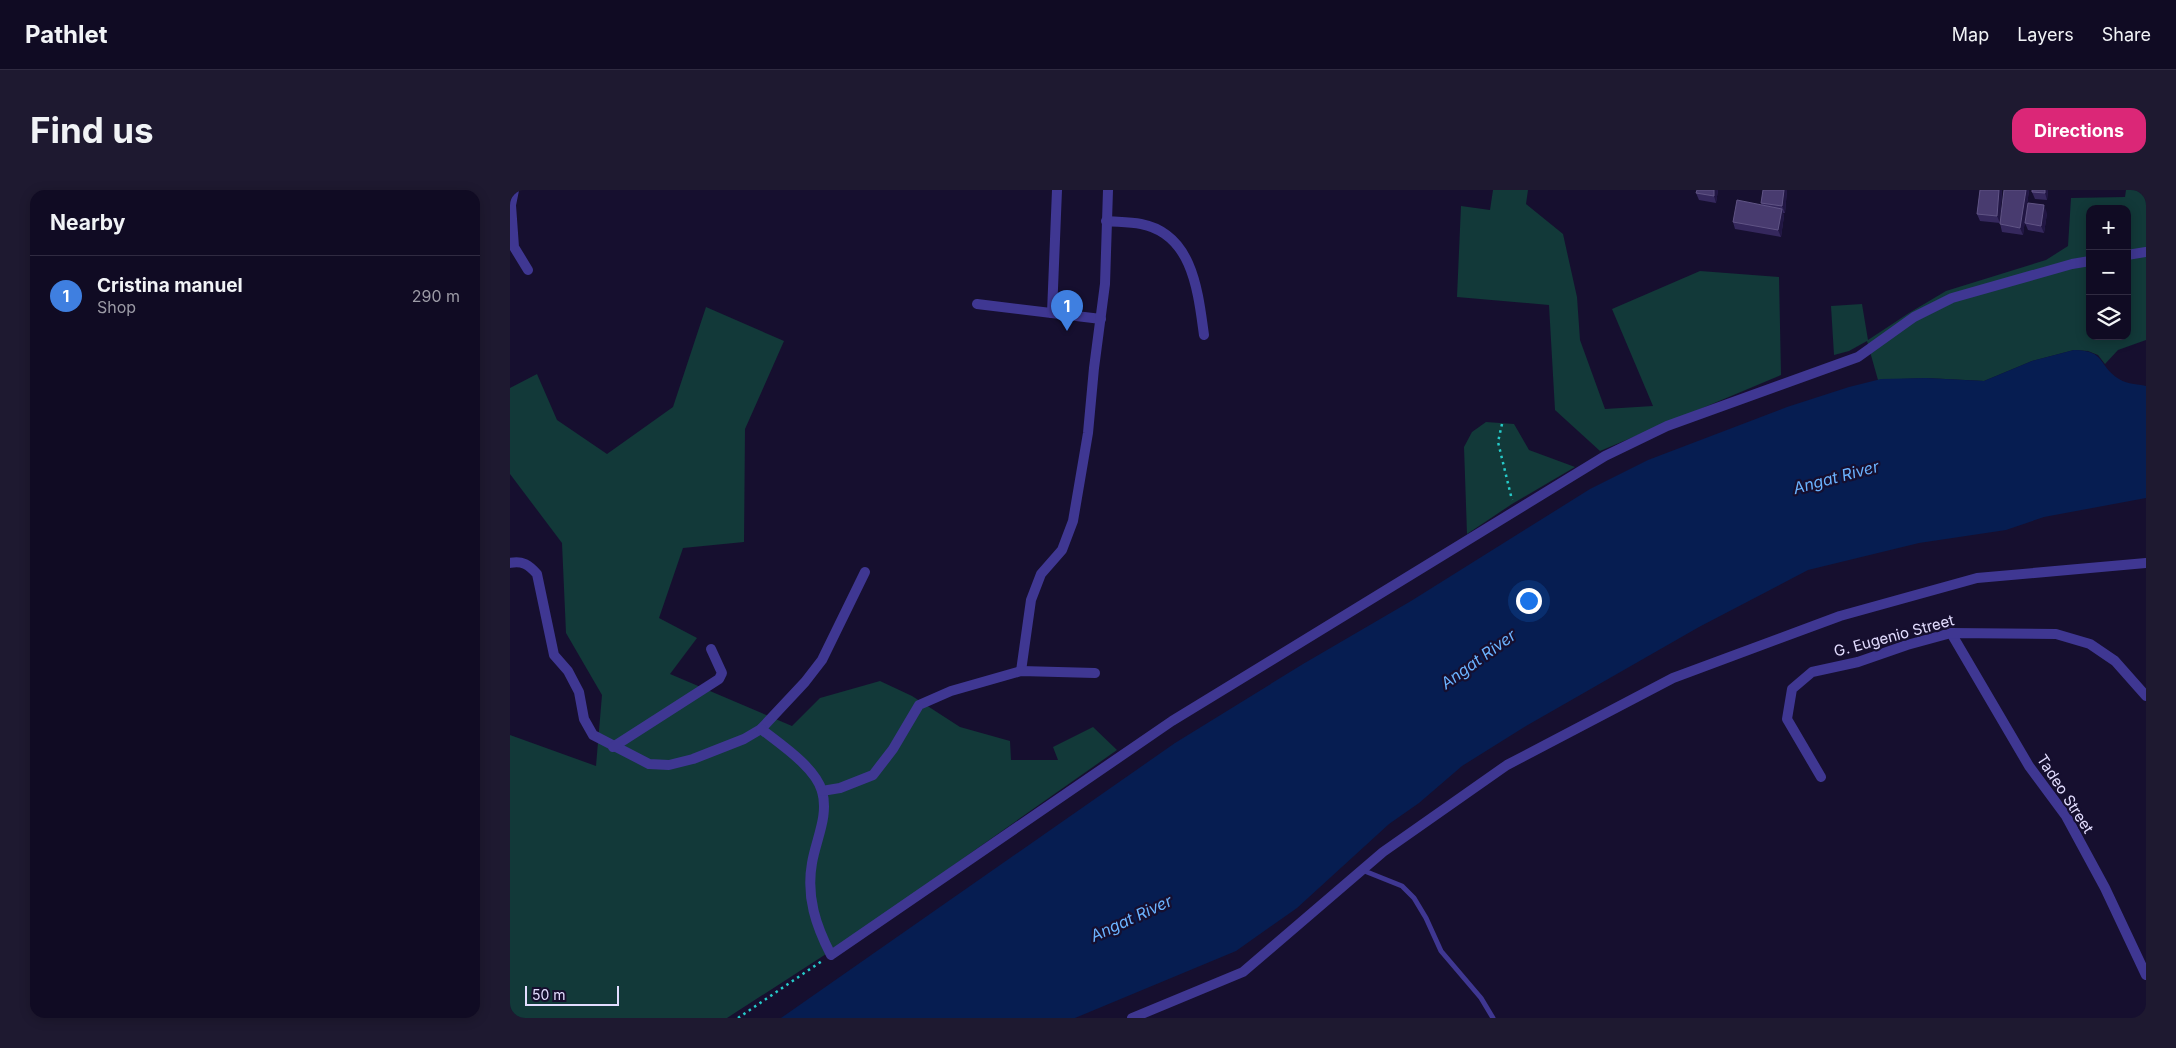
<!DOCTYPE html>
<meta charset="utf-8">
<style>
body{margin:0;font-family:Inter,sans-serif;background:#1e1930;color:#f1f3f6}
.controls{position:absolute;right:15px;top:15px;display:grid;overflow:hidden;border-radius:10px;box-shadow:0 2px 12px #0003}
.controls button{width:45px;height:45px;display:grid;place-items:center;padding:0;border:0;border-bottom:1px solid #302b41;background:#100b23;color:#f1f3f6;font:25px sans-serif}
.scale{position:absolute;left:15px;bottom:12px;width:94px;box-sizing:border-box;padding-left:5px;border:2px solid #e3ddff;border-top:0;font-size:14px;line-height:18px;white-space:nowrap;color:#e3ddff;-webkit-text-stroke:4px #160f2f;paint-order:stroke}
.you{position:absolute;left:1018px;top:410px;width:18px;height:18px;margin:-12px;border:4px solid #fff;border-radius:50%;background:#1a73e8;box-shadow:0 0 0 8px #1a73e833}
.badge{display:grid;place-items:center;width:32px;height:32px;border-radius:50%;background:#db2777;color:#fff;font-size:16px;font-weight:700}
.pin{position:absolute;translate:-50% -41px;filter:drop-shadow(0 1px 2px #0008)}
.pin::after{content:'';position:absolute;top:26px;width:18px;height:15px;background:inherit;clip-path:polygon(0 0,100% 0,50% 100%)}
.list{margin:0;padding:0;list-style:none}
h2{display:flex;justify-content:space-between;align-items:center;height:65px;margin:0;padding:0 20px;font-size:21px}
h2 small{font-size:16px;font-weight:400;color:#9c9ba6}
.list li{display:grid;grid-template-columns:32px 1fr auto;gap:15px;align-items:center;box-sizing:border-box;height:80px;padding:0 20px;border-top:1px solid #302b41}
.list b{display:block;font-size:19px;white-space:nowrap}
.list p{margin:0;font-size:16px;white-space:nowrap;color:#9c9ba6}
.list em{font-size:16px;font-style:normal;color:#9c9ba6}
.icon{flex:none;width:28px;height:28px;fill:none;stroke:currentColor;stroke-width:2;stroke-linecap:round;stroke-linejoin:round}
.map{position:relative;flex:none;width:1636px;height:828px;overflow:hidden;border-radius:15px}
header{display:flex;align-items:center;gap:30px;box-sizing:border-box;height:70px;padding:0 25px;background:#100b23;border-bottom:1px solid #302b41}
header strong{font-size:24px}
nav{display:flex;gap:28px;margin-inline-start:auto;font-size:18px}
.intro{display:flex;align-items:center;justify-content:space-between;box-sizing:border-box;height:120px;padding:0 30px}
h1{margin:0;font-size:35px}
.button{padding:12px 22px;border-radius:15px;background:#db2777;color:#fff;font-size:18px;font-weight:700}
main{display:flex;gap:30px;padding:0 30px}
aside{flex:1;background:#100b23;border-radius:15px;box-shadow:0 2px 12px #0003}
.map>svg:first-child{display:block}
.green{fill:#123939;fill-rule:evenodd}
.water{fill:#061d51}
.lines{fill:none;stroke-linecap:round;stroke-linejoin:round}
.path{stroke:#26cac9;stroke-width:2.5;stroke-dasharray:2.5 4;stroke-linecap:butt}
.service{stroke:#3f3792;stroke-width:5}
.minor{stroke:#3f3792;stroke-width:10}
.wall{fill:#35285d}
.shaded-wall{fill:#211643}
.building{fill:#483b6f;stroke:#605485}
.labels{text-anchor:middle;stroke-width:4.5;stroke-linejoin:round;paint-order:stroke}
.street-label{font-size:15px;fill:#e3ddff;stroke:#160f2f}
.water-label{font-size:16px;font-style:italic;fill:#6bb3ff;stroke:#160f2f}
</style>
<header>
<strong>Pathlet</strong>
<nav><a>Map</a><a>Layers</a><a>Share</a></nav>
</header>
<div class="intro"><h1>Find us</h1><a class="button">Directions</a></div>
<main>
<aside>
<h2>Nearby<small></small></h2>
<ul class="list">
<li><span class="badge" style="background:#3f7fe0">1</span><div><b>Cristina manuel</b><p>Shop</p></div><em>290 m</em></li>
</ul>
</aside>
<div class="map">
<svg width="1636" height="828" viewBox="0 0 1636 828">
<rect width="100%" height="100%" fill="#160f2f"/>
<g class="green">
<path d="M983,0H1018L1016,14L1053,44L1067,107L1070,150L1095,219L1143,216L1102,119L1190,81L1269,87L1271,185L1090,261L1045,220L1039,115L947,107L951,16L980,20Z"/>
<path d="M1616,0H1636V150L1608,160L1595,174L1588,165L1578,161L1564,160L1522,171L1474,191L1416,188L1368,190L1357,151L1339,161L1324,165L1321,116L1352,114L1358,150L1399,123L1436,101L1536,70L1558,56L1561,8L1615,7ZM1580,19H1617V146H1580Z"/>
<path d="M196,117L274,151L235,239L234,352L173,358L149,428L187,448L160,484L282,536L310,508L370,491L402,506L450,537L500,551L501,570H548L543,557L583,537L607,560L330,755L217,828H0V545L86,576L92,505L56,443L52,353L0,284V198L27,184L47,230L97,264L163,217Z"/>
<path d="M976,232L1004,234L1019,260L1065,277L1002,314L957,344L954,257L962,242Z"/>
</g>
<path class="water" d="M1564,160C1597,161 1587,175 1609,189C1617,194 1627,194 1636,196V308L1534,327L1496,340L1409,353L1298,380L1189,437L1016,536L952,576L909,613L879,634L787,718L726,761L565,828H271L665,553L793,474L901,411L1080,299L1138,270L1277,217L1339,197L1371,189L1416,188L1474,191L1522,171Z"/>
<g class="lines">
<g class="path">
<path d="M992,234L988,252L1002,310"/>
<path d="M228,828L312,771"/>
</g>
<path class="service" d="M852,680L892,696L904,708L916,728L931,761L971,808L983,828"/>
<g class="minor">
<path d="M4,0L1,15L4,57L18,80"/>
<path d="M596,31C607,32 620,32 631,34C683,44 688,102 694,145"/>
<path d="M1617,65L1636,62"/>
<path d="M467,114L591,129"/>
<path d="M542,123L547,0"/>
<path d="M0,373C12,370 19,375 27,384L44,465L58,481L69,502L74,529L83,545L139,574L159,575L183,569L234,549L251,539L295,492L312,470L355,382"/>
<path d="M1441,443L1519,576L1556,626L1595,698L1636,785"/>
<path d="M511,481L521,410L531,384L552,360L563,331L578,243L584,178L595,94L598,0"/>
<path d="M251,539C270,554 305,577 312,601C319,626 306,649 302,673C296,707 306,736 321,765L662,531L1095,266L1157,236L1348,167L1404,127L1442,108L1562,74L1580,71"/>
<path d="M103,557L209,489L212,483L201,459"/>
<path d="M1311,587L1277,529L1282,499L1302,482L1348,472L1397,455L1441,443L1546,444L1580,454L1605,471L1636,506"/>
<path d="M312,601L330,598L363,585L383,559L409,515L441,501L511,481L585,483"/>
<path d="M622,828L733,782L873,662L997,575L1163,488L1330,426L1467,388L1636,373"/>
</g>
</g>
<g class="wall">
<path d="M1208,0L1206,13L1189,10L1186,3Z"/>
<path d="M1277,0L1275,23H1273L1274,26L1271,47L1225,39L1223,32L1252,15L1251,13Z"/>
<path d="M1470,0H1492L1490,30L1519,0L1513,45L1492,42L1490,33L1470,31L1467,24Z"/>
<path d="M1538,0L1537,10L1525,9L1522,2Z"/>
<path d="M1537,23L1534,43L1518,40L1515,33Z"/>
</g>
<g class="shaded-wall">
<path d="M1204,0H1208L1206,13L1204,6Z"/>
<path d="M1274,0H1277L1275,23L1272,16Z"/>
<path d="M1489,0H1492L1490,33L1487,26Z"/>
<path d="M1516,0H1519L1513,45L1510,38Z"/>
<path d="M1535,0H1538L1537,10L1535,3Z"/>
<path d="M1534,15L1537,23L1534,43L1531,36Z"/>
<path d="M1272,19L1274,26L1271,47L1268,40Z"/>
</g>
<g class="building">
<path d="M1187,0H1204V6L1186,3Z"/>
<path d="M1253,0H1274L1272,16L1251,13Z"/>
<path d="M1470,0H1489L1487,26L1467,24Z"/>
<path d="M1494,0H1516L1510,38L1490,34Z"/>
<path d="M1522,0H1535V3L1522,2Z"/>
<path d="M1227,10L1272,19L1268,40L1223,32Z"/>
<path d="M1518,13L1534,15L1531,36L1515,33Z"/>
</g>
<g class="labels">
<g class="street-label">
<text transform="translate(1384 446) rotate(-15)" y="5">G. Eugenio Street</text>
<text transform="translate(1555 604) rotate(57)" y="5">Tadeo Street</text>
</g>
<g class="water-label">
<text transform="translate(1326 287) rotate(-15)" y="6">Angat River</text>
<text transform="translate(968 469) rotate(-36)" y="6">Angat River</text>
<text transform="translate(621 728) rotate(-25)" y="6">Angat River</text>
</g>
</g>
</svg>
<div class="controls">
<button>+</button>
<button>−</button>
<button><svg class="icon" aria-label="layers" viewBox="0 0 24 24"><path d="M12 4l9 5-9 5-9-5zM3 14l9 5 9-5"/></svg></button>
</div>
<div class="scale">50 m</div>
<div class="you"></div>
<div class="pin badge" style="left:557px;top:141px;background:#3f7fe0">1</div>
</div>
</main>
